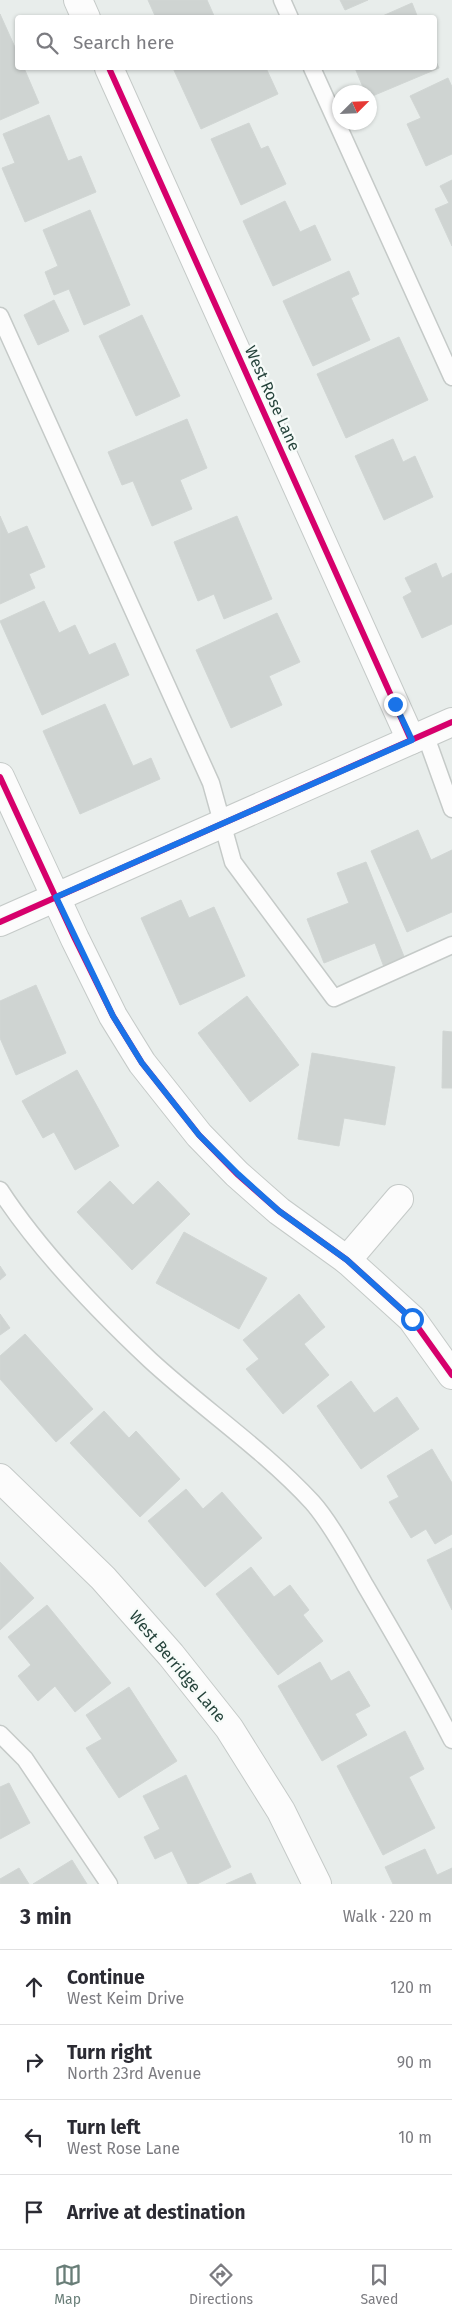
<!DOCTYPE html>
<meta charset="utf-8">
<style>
body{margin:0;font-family:"Fira Sans",sans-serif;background:#f2f2f3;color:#2b2b33}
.compass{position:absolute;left:332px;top:85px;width:45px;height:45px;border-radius:50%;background:#fff;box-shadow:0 1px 4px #0004;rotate:66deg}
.stop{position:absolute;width:15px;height:15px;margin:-11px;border:4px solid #1a73e8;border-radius:50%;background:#fff}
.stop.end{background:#1a73e8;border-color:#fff;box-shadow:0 1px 5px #0008}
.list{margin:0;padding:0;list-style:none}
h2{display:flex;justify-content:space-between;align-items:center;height:65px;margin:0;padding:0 20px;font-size:21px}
h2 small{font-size:16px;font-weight:400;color:#7c7c81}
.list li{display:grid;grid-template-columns:32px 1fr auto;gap:15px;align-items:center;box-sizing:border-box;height:75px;padding:0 20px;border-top:1px solid #e1e1e2}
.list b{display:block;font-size:19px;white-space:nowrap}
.list p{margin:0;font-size:16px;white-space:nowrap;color:#7c7c81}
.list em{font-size:16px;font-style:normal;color:#7c7c81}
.icon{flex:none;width:28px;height:28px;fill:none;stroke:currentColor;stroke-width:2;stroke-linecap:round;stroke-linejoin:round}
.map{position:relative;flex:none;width:452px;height:1884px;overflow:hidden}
.search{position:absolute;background:#fff;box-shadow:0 1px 4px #0004;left:15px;right:15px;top:15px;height:55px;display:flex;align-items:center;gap:12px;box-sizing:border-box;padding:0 18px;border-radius:5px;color:#7c7c81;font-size:19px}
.sheet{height:365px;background:#fff}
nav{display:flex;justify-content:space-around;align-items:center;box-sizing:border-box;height:70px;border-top:1px solid #e1e1e2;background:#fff;font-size:14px;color:#7c7c81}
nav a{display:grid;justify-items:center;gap:2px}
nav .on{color:#697e78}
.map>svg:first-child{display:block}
.building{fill:#cfd4d2;stroke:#d1d6d4}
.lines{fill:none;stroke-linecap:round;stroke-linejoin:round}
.service-casing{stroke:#c5cac8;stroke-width:19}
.minor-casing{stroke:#c5cac8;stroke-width:30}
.tertiary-casing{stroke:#c5cac8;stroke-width:30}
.service{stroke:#fcfcfc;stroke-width:16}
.minor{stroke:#fcfcfc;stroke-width:28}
.tertiary{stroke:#fcfcfc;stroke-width:28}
.cycleway-casing{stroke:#f7fbf9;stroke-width:9}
.cycleway{stroke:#d6006c;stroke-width:6}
.route{stroke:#1a73e8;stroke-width:6}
.labels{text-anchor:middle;stroke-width:4.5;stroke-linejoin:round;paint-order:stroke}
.street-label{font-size:16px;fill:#24423a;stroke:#f7fbf9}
</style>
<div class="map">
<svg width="452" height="1884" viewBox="0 0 452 1884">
<rect width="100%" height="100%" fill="#e8edeb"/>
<g class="building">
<path d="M148,0H207L215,18H156Z"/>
<path d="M340,0H368L345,10Z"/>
<path d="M412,3L418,18H378Z"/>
<path d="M0,14L18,54V68H24L39,103L0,120Z"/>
<path d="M434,57L439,68L370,97V92H365L355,68H434Z"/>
<path d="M173,68H266L278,94L201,129Z"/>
<path d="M448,78L452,87V154L426,166L407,124L421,118L410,96Z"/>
<path d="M49,115L68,161L81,156L96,192L25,222L2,168L15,163L3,134Z"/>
<path d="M249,123L261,149L268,146L286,184L241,205L211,139Z"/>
<path d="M452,180V246L435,209L449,203L440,186Z"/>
<path d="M285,201L300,232L315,225L331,260L273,286L243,221Z"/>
<path d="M90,210L130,305L84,325L69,289L54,295L45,272L58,266L43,230Z"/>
<path d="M349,271L359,294L351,298L370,340L313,366L283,301Z"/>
<path d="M54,300L69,331L38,345L24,315Z"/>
<path d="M142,315L180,396L136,416L99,336Z"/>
<path d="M399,337L428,400L346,438L317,374Z"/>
<path d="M187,419L207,468L180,480L192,509L152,526L133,481L122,485L108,452Z"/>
<path d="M393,439L403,462L415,456L433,497L384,520L355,456Z"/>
<path d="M0,516L8,534L27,526L45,567L29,574L35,588L0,604Z"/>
<path d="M237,516L272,599L224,619L214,594L198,601L174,542Z"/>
<path d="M436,563L442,578L452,573V624L422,638L403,597L412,592L405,578Z"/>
<path d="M44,601L59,633L75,625L89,655L115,643L129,675L42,715L0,621Z"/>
<path d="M277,613L300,662L269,676L282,705L231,728L196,650Z"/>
<path d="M105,704L133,766L151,758L160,779L80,814L43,731Z"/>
<path d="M418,830L431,860L452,850V912L407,932L371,851Z"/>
<path d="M366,862L405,959L384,967L375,943L324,963L307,919L349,903L337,873Z"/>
<path d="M181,900L189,918L214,907L245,976L180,1005L141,918Z"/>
<path d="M36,985L66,1053L16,1075L0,1038V1001Z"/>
<path d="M247,996L299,1065L250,1102L198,1033Z"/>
<path d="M443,1031L452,1032V1088H442Z"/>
<path d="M312,1053L395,1067L385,1125L344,1118L339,1146L298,1139Z"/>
<path d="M77,1070L119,1146L75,1170L54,1132L43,1138L22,1101Z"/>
<path d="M110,1181L133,1205L158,1181L190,1214L132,1270L77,1212Z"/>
<path d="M184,1232L267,1278L239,1329L156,1283Z"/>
<path d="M0,1266L6,1275L0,1280Z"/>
<path d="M299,1294L325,1327L304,1344L329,1375L283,1414L246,1369L259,1359L243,1340Z"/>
<path d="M0,1314L10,1328L0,1335Z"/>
<path d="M25,1334L93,1409L56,1442L0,1379V1356Z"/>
<path d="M351,1381L374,1413L397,1397L419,1429L361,1469L317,1406Z"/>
<path d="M104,1411L129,1438L136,1431L180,1479L140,1517L70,1443Z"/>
<path d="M432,1449L452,1483V1534L435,1544L426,1529L411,1538L389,1502L399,1497L387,1476Z"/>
<path d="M186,1489L203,1509L222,1492L262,1538L205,1587L148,1521Z"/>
<path d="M452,1548V1610L427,1560Z"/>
<path d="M0,1562L34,1598L0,1630Z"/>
<path d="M251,1567L274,1597L290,1585L309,1610L303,1615L323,1641L278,1675L216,1594Z"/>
<path d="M47,1605L111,1683L75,1712L55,1686L38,1701L18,1676L31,1665L8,1637Z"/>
<path d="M320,1662L331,1681L349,1671L370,1706L355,1714L367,1735L322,1761L278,1686Z"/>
<path d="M129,1687L177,1761L119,1798L86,1748L102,1739L86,1715Z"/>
<path d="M405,1731L424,1769L409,1777L435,1828L383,1855L337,1766Z"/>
<path d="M186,1775L231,1867L197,1884H188L172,1851L155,1859L144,1837L160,1829L143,1796Z"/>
<path d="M9,1783L30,1823L0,1839V1787Z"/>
<path d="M425,1849L437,1875L452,1868V1884H393L385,1867Z"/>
<path d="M72,1860L87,1884H33Z"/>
<path d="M19,1868L29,1884H0V1879Z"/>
<path d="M251,1873L256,1884H226Z"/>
</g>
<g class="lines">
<g class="service-casing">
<g id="service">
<path d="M282,0L290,18"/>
<path d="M312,68L452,377"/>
<path d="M0,316L211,783L233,862L334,998L452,945"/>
<path d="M425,734L452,809"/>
<path d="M0,1190C39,1250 98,1311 150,1360C202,1408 263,1449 312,1502C330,1522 351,1560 365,1585C395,1636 425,1687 452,1740"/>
<path d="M0,1734L25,1759L109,1884"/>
</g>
</g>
<g class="minor-casing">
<g id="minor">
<path d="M78,0L86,18"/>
<path d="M109,68L411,740"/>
<path d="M0,777L75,939L113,1016L142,1063L199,1135L237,1174L279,1211L347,1260L412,1319L452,1375"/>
<path d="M347,1260L399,1199"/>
<path d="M0,1478L103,1578L171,1655L229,1728L281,1811L317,1884"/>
</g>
</g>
<g class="tertiary-casing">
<path id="tertiary" d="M0,922L452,722"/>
</g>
<use href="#service" class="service"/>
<use href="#minor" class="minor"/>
<use href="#tertiary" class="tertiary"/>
<g class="cycleway-casing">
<g id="cycleway">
<path d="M109,68L411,740"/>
<path d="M0,777L75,939L113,1016L142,1063L199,1135L237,1174L279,1211L347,1260L412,1319L452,1375"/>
<path d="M0,922L452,722"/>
</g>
</g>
<use href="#cycleway" class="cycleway"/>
</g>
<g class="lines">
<path class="route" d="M395,704L412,740L56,897L113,1016L142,1063L199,1135L238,1174L279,1211L347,1260L412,1319"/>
</g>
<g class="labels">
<g class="street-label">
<text transform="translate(273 398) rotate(66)" y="6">West Rose Lane</text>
<text transform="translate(178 1666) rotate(50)" y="6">West Berridge Lane</text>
</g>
</g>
</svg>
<svg class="compass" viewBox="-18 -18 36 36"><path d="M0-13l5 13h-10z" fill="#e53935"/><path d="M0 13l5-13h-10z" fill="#7c7c81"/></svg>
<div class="stop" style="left:412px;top:1319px"></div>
<div class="stop end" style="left:395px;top:704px"></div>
<div class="search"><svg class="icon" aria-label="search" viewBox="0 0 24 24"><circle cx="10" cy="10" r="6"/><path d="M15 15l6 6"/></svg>Search here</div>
</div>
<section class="sheet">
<h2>3 min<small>Walk · 220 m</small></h2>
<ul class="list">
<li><svg class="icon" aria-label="ahead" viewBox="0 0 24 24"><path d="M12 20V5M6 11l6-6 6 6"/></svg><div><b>Continue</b><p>West Keim Drive</p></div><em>120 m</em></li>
<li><svg class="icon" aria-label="right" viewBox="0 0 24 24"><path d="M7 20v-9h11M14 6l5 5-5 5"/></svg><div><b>Turn right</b><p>North 23rd Avenue</p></div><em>90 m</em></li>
<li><svg class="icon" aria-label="left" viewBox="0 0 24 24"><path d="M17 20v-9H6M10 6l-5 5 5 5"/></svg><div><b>Turn left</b><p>West Rose Lane</p></div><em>10 m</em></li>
<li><svg class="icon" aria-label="arrive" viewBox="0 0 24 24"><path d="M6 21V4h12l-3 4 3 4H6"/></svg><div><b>Arrive at destination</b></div></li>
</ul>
</section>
<nav>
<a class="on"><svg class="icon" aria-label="map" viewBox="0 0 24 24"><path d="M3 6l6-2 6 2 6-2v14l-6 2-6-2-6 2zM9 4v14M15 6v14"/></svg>Map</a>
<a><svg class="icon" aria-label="directions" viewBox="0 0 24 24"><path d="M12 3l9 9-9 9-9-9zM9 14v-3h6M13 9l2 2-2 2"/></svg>Directions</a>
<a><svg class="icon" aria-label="saved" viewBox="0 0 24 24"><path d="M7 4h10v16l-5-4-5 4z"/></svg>Saved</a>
</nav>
